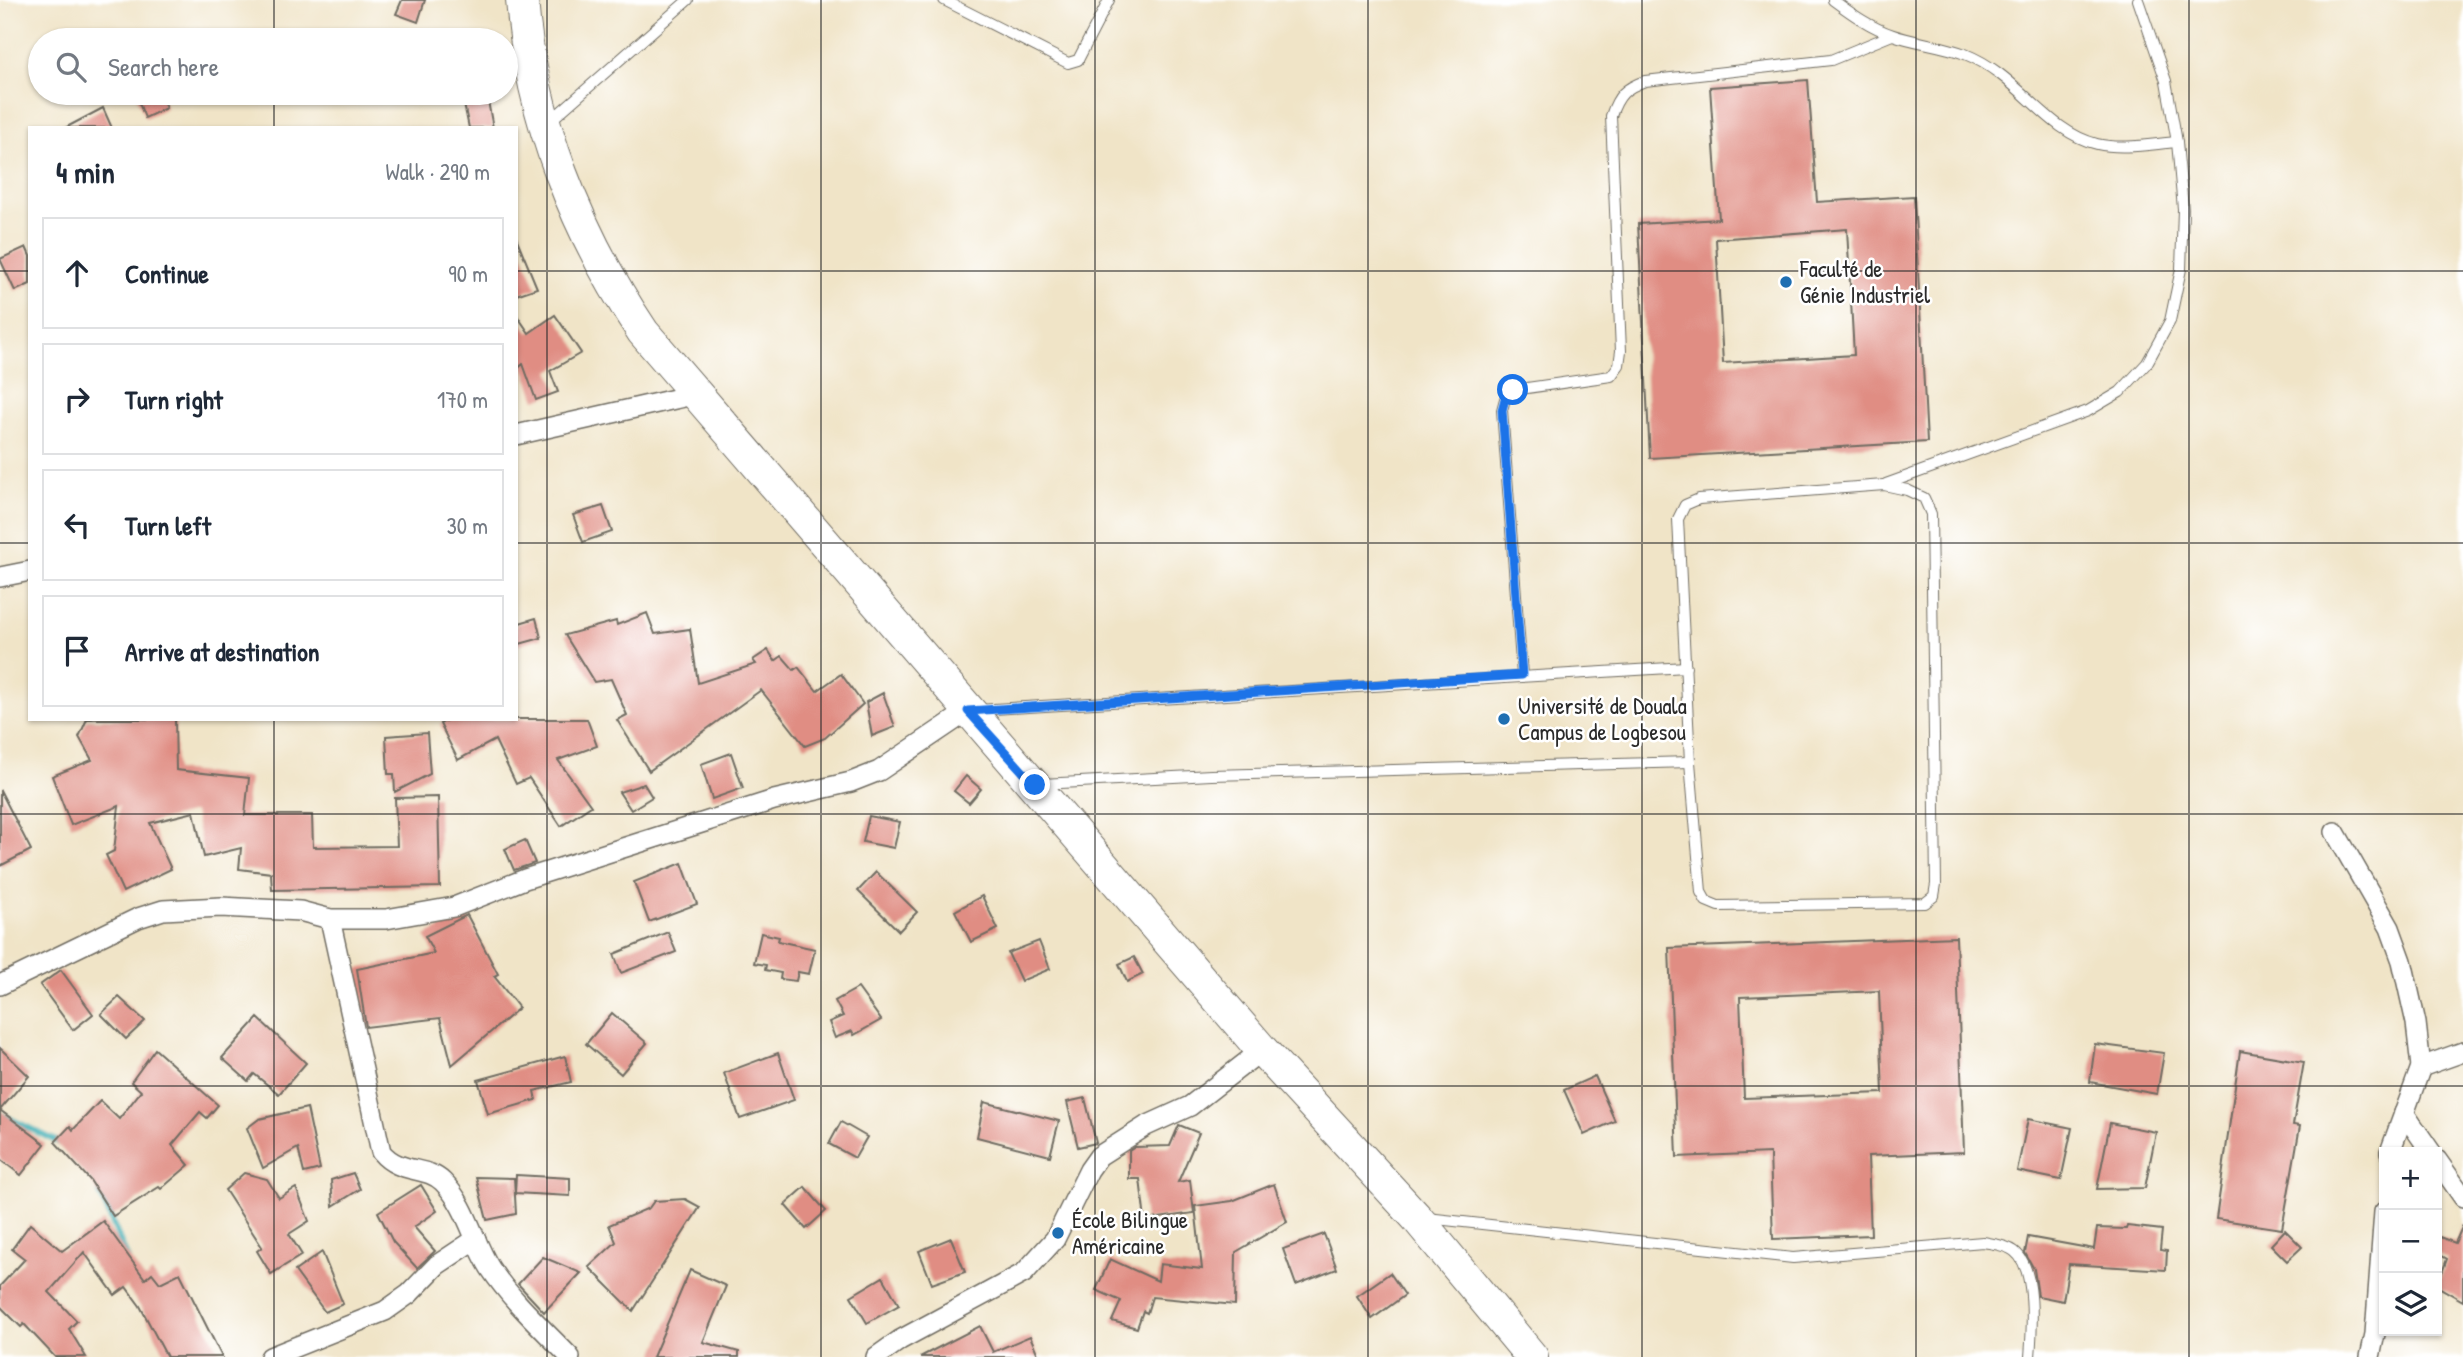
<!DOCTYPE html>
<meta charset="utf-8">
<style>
body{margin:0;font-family:"Patrick Hand",sans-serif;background:#f6f6f7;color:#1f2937}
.controls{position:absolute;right:21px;bottom:21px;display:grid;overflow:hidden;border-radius:0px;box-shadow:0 2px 5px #0004}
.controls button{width:63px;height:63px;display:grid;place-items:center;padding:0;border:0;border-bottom:2px solid #e0e1e3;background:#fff;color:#1f2937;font:35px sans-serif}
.stop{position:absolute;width:21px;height:21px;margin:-16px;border:5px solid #1a73e8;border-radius:50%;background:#fff}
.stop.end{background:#1a73e8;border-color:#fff;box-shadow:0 2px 7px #0008}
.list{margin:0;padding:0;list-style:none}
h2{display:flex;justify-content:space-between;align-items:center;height:91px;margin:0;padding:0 28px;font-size:30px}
h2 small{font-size:23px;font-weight:400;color:#747a83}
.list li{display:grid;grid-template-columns:46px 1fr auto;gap:21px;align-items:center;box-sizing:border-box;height:112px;margin:0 14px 14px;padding:0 14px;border:2px solid #e0e1e3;border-radius:0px}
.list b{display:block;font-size:26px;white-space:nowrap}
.list em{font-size:23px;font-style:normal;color:#747a83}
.icon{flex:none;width:38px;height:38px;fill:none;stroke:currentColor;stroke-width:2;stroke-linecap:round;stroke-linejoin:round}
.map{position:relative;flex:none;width:2463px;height:1357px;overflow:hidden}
.search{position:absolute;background:#fff;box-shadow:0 2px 5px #0004;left:28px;top:28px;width:490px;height:77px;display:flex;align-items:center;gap:18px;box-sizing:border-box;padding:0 24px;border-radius:38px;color:#747a83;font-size:26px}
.panel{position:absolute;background:#fff;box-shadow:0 2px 5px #0004;left:28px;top:126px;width:490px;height:595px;border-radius:0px}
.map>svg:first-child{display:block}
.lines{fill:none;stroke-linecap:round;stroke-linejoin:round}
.stream{stroke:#3badb3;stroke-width:6}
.building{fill:#e08d83;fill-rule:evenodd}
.lane-casing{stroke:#706c62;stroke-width:12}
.street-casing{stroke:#706c62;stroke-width:22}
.primary-casing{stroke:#706c62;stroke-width:34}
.lane{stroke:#fff;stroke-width:10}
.street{stroke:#fff;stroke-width:19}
.primary{stroke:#fff;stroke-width:32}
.route{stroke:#1a73e8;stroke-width:9}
.grid{fill:none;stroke:#2b2b2b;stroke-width:2;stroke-opacity:0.55}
.poi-dot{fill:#1f6fb2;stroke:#fff;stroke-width:2.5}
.labels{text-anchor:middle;stroke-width:5;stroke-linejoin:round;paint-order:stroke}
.poi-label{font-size:23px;fill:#2b2b2b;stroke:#fff;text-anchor:start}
</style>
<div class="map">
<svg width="2463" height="1357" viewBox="0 0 2463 1357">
<rect width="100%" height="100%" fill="#fff"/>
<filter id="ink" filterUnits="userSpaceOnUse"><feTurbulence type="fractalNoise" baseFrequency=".0143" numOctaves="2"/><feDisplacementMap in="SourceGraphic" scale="14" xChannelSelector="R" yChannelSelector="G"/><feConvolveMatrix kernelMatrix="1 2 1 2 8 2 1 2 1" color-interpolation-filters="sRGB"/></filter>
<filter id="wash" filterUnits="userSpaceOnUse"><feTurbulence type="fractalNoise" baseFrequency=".00686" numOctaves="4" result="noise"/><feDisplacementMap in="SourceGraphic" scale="28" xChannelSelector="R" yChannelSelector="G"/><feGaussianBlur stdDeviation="1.57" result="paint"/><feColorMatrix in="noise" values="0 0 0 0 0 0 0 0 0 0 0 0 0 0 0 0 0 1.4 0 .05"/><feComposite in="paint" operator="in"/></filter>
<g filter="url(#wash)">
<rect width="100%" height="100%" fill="#f0e4c7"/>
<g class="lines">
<g class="stream">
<path d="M0,1114L62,1144"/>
<path d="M100,1193L128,1260"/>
</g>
</g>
<g id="blocks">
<g class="building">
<path d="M402,0H425L418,22L396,14Z"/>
<path d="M1808,80L1817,202L1914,196L1927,442L1650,458L1638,224L1719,219L1710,87ZM1847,229L1854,355L1723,363L1716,239Z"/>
<path d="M135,93H160L166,108L145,118Z"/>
<path d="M488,101L493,128H469L464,104Z"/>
<path d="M103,108L112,128H65Z"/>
<path d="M516,237L537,288L516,295Z"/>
<path d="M26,247L30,256V284L15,291L0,259Z"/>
<path d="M516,314L529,333L555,315L581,353L550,371L558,392L536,400L523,364L516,370Z"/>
<path d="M603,506L612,532L583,542L573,515Z"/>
<path d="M647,613L655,634L690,629L698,683L756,664L753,660L768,650L775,661L782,656L794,670L798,667L817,691L841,674L863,704L825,738L805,746L761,690L649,771L617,720L627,715L611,679L594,682L565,635L616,621L617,625Z"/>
<path d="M536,618L541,638L516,645V624Z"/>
<path d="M883,693L895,727L872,736L866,702Z"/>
<path d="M87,719H175L176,770L249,778L245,815H312L313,847L397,846L395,798L438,797L440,887L272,890L271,873L239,869L241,848L204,857L194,812L150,823L171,869L123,892L106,855L114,851L119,806L71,825L52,776L92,760L79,737Z"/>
<path d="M449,719H587L597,746L558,760L591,806L561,826L529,778L516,784L495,740L458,760L440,724Z"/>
<path d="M427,733L430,774L395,792L394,774H388L386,736Z"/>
<path d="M731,753L743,788L712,799L701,764Z"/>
<path d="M966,776L981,789L969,803L954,791Z"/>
<path d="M644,784L652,797L631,810L619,792Z"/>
<path d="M0,790L31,850L0,866Z"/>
<path d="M869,816L900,822L894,848L863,842Z"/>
<path d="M525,840L535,863L514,870L505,849Z"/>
<path d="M682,863L697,904L649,922L634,882Z"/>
<path d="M876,872L917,912L899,931L858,891Z"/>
<path d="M982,896L998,929L971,942L955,911Z"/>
<path d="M467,915L498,974L494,976L519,1008L452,1065L440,1018L366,1027L357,969L434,953L425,936Z"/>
<path d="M668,932L676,952L621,973L614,954Z"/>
<path d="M761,933L779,937L778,941L815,949L809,974L798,972L796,981L780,979L781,973L765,970L766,965L754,963Z"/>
<path d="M1956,937L1964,1152L1868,1156L1871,1235L1773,1239L1770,1153L1677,1157L1669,948ZM1879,991L1883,1093L1744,1098L1740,997Z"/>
<path d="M1039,941L1050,969L1021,981L1008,953Z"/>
<path d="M1134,957L1143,974L1127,982L1119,964Z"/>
<path d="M61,970L93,1014L73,1030L40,985Z"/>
<path d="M858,988L881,1020L854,1035L852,1031L835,1038L829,1022L843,1016L835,1001Z"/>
<path d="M119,997L145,1021L126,1039L101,1014Z"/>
<path d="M612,1013L647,1043L621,1074L586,1044Z"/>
<path d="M258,1018L306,1063L279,1094L254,1074L248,1081L222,1058Z"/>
<path d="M2095,1044L2164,1053L2157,1094L2090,1082Z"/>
<path d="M0,1048L29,1076L0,1110L45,1144L21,1175L0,1159Z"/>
<path d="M155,1049L218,1105L207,1118L200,1112L172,1145L189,1165L161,1189L159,1187L113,1216L90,1180L55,1142L70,1126L73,1130L100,1101L119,1119L141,1091L131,1082Z"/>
<path d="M2240,1051L2304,1062L2293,1125L2300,1126L2282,1229L2216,1219Z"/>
<path d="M778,1053L794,1100L740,1119L724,1073Z"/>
<path d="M565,1056L571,1082L534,1091L536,1100L488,1114L478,1080Z"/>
<path d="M1595,1076L1615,1121L1584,1135L1564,1090Z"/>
<path d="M1085,1098L1096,1143L1078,1147L1067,1102Z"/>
<path d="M984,1102L1059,1121L1050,1156L977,1137Z"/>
<path d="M307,1108L320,1169L304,1173L298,1148L263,1168L247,1128L259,1119Z"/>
<path d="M2028,1119L2072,1128L2061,1180L2017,1171Z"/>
<path d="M841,1122L867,1137L855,1158L829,1144Z"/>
<path d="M2110,1123L2156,1132L2145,1188L2097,1189Z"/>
<path d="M1179,1125L1199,1133L1178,1182L1190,1180L1194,1213L1145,1220L1140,1179H1129V1151L1135,1147L1170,1146Z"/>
<path d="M244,1173L267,1179L279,1198L296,1188L309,1221L289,1234L302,1255L271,1274L257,1251L262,1247L225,1190Z"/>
<path d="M353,1173L360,1189L333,1206L331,1180Z"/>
<path d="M516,1175L570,1178V1196L515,1193Z"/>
<path d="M476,1177L514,1178L516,1214L487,1220Z"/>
<path d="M1274,1184L1287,1222L1236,1252L1235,1305L1152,1297L1147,1313L1143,1311L1137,1328L1112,1321L1121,1301L1096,1290L1110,1259L1158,1281L1160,1264L1202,1269L1195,1206L1232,1201Z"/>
<path d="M421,1185L437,1211L414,1227L435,1251L417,1268L393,1242L378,1212Z"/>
<path d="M805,1187L826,1211L806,1229L785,1205Z"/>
<path d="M685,1199L700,1207L633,1311L589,1267L616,1242L609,1225L649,1208L654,1201Z"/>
<path d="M103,1221L145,1279L152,1273L160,1283L180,1273L222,1357H167L140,1306L126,1287L115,1295L84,1252L49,1292L77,1321L69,1329L86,1357H55L24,1324L21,1327L0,1306V1286L25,1259L12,1249L30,1224L62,1251Z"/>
<path d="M2463,1225V1301L2437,1286L2447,1259L2437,1253V1236L2455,1243Z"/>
<path d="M2127,1226L2162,1230L2160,1250L2167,1251L2166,1270L2069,1264L2063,1301L2038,1296L2034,1269L2025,1253L2028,1237L2094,1249L2097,1228L2126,1229Z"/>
<path d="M2285,1230L2302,1247L2287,1261L2271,1245Z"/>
<path d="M1324,1234L1337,1269L1296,1285L1283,1249Z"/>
<path d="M951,1238L965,1272L932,1284L919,1251Z"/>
<path d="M322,1252L343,1304L325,1312L295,1271Z"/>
<path d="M543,1257L581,1273L544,1312L518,1284Z"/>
<path d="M690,1270L726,1286L703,1342L739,1352V1357H653Z"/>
<path d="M1390,1273L1405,1295L1372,1319L1357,1296Z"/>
<path d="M883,1277L899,1305L867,1323L851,1296Z"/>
<path d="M980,1326L993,1352L1030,1336L1039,1357H920Z"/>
</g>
</g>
</g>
<g filter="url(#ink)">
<use href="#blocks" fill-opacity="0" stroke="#706c62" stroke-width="2"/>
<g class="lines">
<g class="lane-casing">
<g id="lane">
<path d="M944,0L1068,63L1078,60L1109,0"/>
<path d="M1833,0C1852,14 1870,27 1893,35C1916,43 1942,45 1965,54C2019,75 2045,131 2097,144C2123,150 2151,144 2177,142"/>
<path d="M549,122L688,0"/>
<path d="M1886,484L2088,411L2120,392L2147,363L2170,321L2181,269L2183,209L2177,142L2166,81L2138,0"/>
<path d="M1884,485L1907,490L1924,498L1931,514L1936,884L1934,896L1925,903L1718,906L1706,901L1701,892L1690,762L1678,519L1685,505L1699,499Z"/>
<path d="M1522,675L1502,410L1505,399L1513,390L1611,376L1619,365L1621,351L1611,116C1618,95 1625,88 1645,81L1831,60L1892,35"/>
<path d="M977,710L1686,667"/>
<path d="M1042,784L1211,775L1690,762"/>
<path d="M1427,1218L1793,1258L1983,1242C1993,1244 2006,1245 2014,1251C2037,1268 2032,1331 2030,1357"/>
</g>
</g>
<g class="street-casing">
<g id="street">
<path d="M516,435L697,394"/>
<path d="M0,577L30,571"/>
<path d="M2335,832L2390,928L2402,961L2416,1023L2421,1067L2390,1152"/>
<path d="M330,919L381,1152C400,1175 426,1165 443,1182C467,1206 473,1241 490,1268C512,1301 542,1328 570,1357"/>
<path d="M0,985L138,918L163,910L221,907L300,911L330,919H386L454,907L525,879L774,800L851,782L879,771L968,711"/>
<path d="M2421,1067L2463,1052"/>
<path d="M2404,1113L2431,1152"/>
<path d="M2437,1160L2463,1197"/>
<path d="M270,1357L385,1311L409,1294L437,1265L476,1239"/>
<path d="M876,1357L900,1340L1024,1273L1055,1239L1089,1170L1099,1156L1146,1126L1190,1106L1262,1050"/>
<path d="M2370,1357L2375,1334L2384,1212"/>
</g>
</g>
<g class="primary-casing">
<path id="primary" d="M522,0C531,119 577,233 643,332L1262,1050L1416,1217L1532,1357"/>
</g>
<use href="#lane" class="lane"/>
<use href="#street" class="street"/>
<use href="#primary" class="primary"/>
</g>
</g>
<g class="lines" filter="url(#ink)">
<path class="route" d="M1035,785L968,711L1522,675L1502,410L1505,399L1513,390"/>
</g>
<path class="grid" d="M274,0V40M547,0V1357M821,0V1357M1095,0V1357M1368,0V1357M1642,0V1357M1916,0V1357M2189,0V1357M274,93V128M0,271H30M516,271H2463M0,543H30M516,543H2463M274,719V1357M0,814H2463M0,1086H2463"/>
<g class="poi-dot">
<circle cx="1786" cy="282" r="7"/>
<circle cx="1504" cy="719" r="7"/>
<circle cx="1058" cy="1233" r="7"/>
</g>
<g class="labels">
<g class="poi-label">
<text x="1800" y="277">Faculté de<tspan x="1800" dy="26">Génie Industriel</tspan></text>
<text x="1518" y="714">Université de Douala<tspan x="1518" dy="26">Campus de Logbesou</tspan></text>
<text x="1072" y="1228">École Bilingue<tspan x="1072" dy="26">Américaine</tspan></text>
</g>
</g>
</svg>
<div class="controls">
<button>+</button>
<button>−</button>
<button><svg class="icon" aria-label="layers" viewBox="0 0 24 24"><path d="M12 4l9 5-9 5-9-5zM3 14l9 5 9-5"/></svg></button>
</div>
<div class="stop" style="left:1513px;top:390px"></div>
<div class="stop end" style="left:1035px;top:785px"></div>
<div class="search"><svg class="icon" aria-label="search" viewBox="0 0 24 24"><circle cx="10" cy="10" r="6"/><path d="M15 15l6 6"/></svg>Search here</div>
<section class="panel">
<h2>4 min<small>Walk · 290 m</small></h2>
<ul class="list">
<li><svg class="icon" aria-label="ahead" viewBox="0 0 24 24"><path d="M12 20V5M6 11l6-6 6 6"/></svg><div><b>Continue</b></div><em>90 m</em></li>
<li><svg class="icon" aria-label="right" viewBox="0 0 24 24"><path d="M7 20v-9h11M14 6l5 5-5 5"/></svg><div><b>Turn right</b></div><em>170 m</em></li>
<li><svg class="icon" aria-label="left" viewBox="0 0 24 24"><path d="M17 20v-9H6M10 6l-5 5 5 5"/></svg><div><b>Turn left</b></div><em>30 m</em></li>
<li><svg class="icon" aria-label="arrive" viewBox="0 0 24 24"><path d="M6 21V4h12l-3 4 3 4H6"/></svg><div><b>Arrive at destination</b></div></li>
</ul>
</section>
</div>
